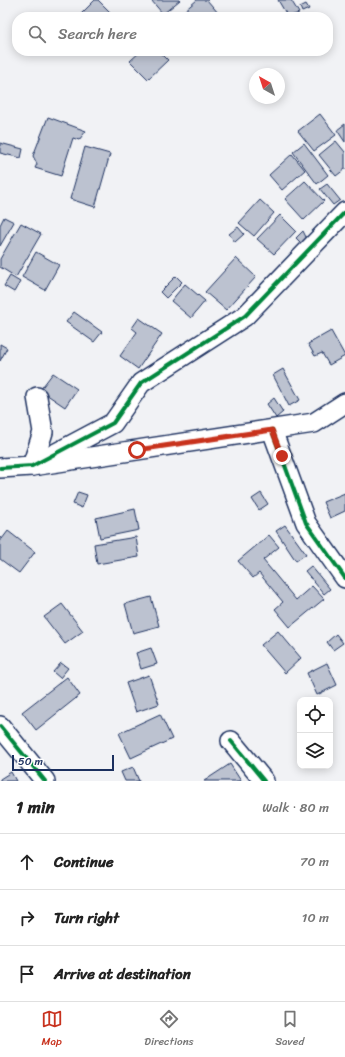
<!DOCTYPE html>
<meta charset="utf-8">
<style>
body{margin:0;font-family:Sriracha,sans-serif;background:#f2f2f2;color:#222}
.controls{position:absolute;right:12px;bottom:12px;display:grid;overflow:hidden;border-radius:8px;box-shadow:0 2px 10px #0003}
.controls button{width:36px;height:36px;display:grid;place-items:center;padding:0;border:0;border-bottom:1px solid #e0e0e0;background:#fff;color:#222;font:20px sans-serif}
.compass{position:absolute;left:249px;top:68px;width:36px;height:36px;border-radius:50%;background:#fff;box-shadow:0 2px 10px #0003;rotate:321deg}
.scale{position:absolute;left:12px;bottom:10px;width:102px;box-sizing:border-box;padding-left:4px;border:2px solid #1b2f5e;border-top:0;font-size:11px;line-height:14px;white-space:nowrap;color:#1b2f5e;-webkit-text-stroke:3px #fff;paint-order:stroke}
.stop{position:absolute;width:12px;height:12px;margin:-9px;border:3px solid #c8321e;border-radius:50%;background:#fff}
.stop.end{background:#c8321e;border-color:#fff;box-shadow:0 1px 4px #0008}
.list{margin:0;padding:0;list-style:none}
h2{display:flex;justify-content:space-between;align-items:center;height:52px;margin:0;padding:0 16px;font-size:17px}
h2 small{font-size:13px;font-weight:400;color:#767676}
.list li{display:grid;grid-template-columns:26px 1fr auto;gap:12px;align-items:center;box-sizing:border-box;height:56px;padding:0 16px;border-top:1px solid #e0e0e0}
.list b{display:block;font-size:15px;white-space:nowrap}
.list em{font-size:13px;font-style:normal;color:#767676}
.icon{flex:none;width:22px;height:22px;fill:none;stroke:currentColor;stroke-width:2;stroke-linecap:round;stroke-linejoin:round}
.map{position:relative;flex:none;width:345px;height:781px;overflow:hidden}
.search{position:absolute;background:#fff;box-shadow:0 2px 10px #0003;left:12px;right:12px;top:12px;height:44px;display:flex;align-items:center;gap:10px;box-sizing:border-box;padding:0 14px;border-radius:16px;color:#767676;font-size:15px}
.sheet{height:220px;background:#fff}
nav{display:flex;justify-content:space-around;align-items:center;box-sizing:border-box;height:56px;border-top:1px solid #e0e0e0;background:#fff;font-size:11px;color:#767676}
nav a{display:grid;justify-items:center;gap:2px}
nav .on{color:#c8321e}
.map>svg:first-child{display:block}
.building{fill:#bcc2d0;stroke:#1b2f5e}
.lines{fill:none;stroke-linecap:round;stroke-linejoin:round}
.minor-casing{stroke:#1b2f5e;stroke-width:22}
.minor{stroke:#fff;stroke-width:19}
.cycleway-casing{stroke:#fff;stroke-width:6}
.cycleway{stroke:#00873e;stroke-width:4}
.route{stroke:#c8321e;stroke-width:5}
</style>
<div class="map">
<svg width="345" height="781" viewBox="0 0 345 781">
<rect width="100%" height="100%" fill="#f1f2f5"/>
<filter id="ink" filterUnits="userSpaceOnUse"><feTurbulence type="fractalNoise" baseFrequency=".025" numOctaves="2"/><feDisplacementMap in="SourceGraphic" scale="8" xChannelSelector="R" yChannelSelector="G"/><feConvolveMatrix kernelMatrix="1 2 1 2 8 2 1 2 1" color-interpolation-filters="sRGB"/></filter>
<g filter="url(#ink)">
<g class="building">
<path d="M95,0H98L110,12L105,17H78Z"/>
<path d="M151,0H180L163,14Z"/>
<path d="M197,0H207L219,14L215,17H177Z"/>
<path d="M278,0H291L299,13L288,17Z"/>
<path d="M306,4L309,9L302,12L300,7Z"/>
<path d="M141,51H159L168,60L148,79L130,61Z"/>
<path d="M320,114L336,135L314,151L298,131Z"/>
<path d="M48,117L86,131L79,140L73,138L61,176L35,168L37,164L33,156Z"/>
<path d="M345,124V142L337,130Z"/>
<path d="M336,141L345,152V169L336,176L319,155Z"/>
<path d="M0,143L23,149L21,158L0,153Z"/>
<path d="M304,143L328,175L317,184L293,152Z"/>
<path d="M85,147L110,154L95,207L70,199Z"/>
<path d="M292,154L305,170L282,190L269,175Z"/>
<path d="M305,181L324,201L304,220L285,199Z"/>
<path d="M327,184L340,200L333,205L320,189Z"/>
<path d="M260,200L274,213L254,236L239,223Z"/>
<path d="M280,215L296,231L274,254L257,239Z"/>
<path d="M4,217L14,222L0,246V225Z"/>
<path d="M21,223L41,234L16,277L0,267V259Z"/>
<path d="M238,227L244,234L235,242L229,234Z"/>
<path d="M303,231L307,239L302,244L296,238Z"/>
<path d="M36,252L59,265L45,290L22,277Z"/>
<path d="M236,258L256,277L226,310L205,292Z"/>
<path d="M10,276L20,282L14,292L4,286Z"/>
<path d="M176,276L182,282L166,298L160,292Z"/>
<path d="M185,284L205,301L191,318L171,301Z"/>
<path d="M74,312L102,332L94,342L66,322Z"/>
<path d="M139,318L162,334L138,369L120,356L137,332L132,328Z"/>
<path d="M331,331L345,356L329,365L322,353L315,356L308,344Z"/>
<path d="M0,344L7,348L0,361Z"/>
<path d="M283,369L300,400L289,406L273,375Z"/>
<path d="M53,373L77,389L65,407L40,390Z"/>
<path d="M274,398L283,412L276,418L267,404Z"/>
<path d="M78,492L87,495L82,508L73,504Z"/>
<path d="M261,493L268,504L259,510L252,499Z"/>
<path d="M345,493V511L330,518L323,502Z"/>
<path d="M135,509L139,530L100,538L96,518Z"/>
<path d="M285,525L306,554L296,561L276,531Z"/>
<path d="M8,531L35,552L19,573L0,559V537L2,539Z"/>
<path d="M269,535L279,547L263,560L296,600L312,586L324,599L290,627L275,609L283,602L259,573L253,578L238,561Z"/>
<path d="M136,537L139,557L97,564L94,544Z"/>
<path d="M311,566L330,589L324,594L305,571Z"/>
<path d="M151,597L159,626L133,633L125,604Z"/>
<path d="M62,604L83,631L65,644L44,617Z"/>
<path d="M278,631L301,658L285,673L261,645Z"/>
<path d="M336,634L343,643L333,650L327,642Z"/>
<path d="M151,648L157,664L141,669L136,653Z"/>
<path d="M61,663L68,668L60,678L53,672Z"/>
<path d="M327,663L337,685L317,695L307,673Z"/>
<path d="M149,675L159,704L136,712L126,683Z"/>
<path d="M67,677L80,695L36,730L22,712Z"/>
<path d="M160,714L172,739L131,758L119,733Z"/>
<path d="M230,764L241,781H204Z"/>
<path d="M133,767L139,781H125L121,772Z"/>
<path d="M11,772L16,781H0V779Z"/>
</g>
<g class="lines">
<g class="minor-casing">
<g id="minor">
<path d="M37,397L43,432L32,466L314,423L345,403"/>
<path d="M272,430L306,523L345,578"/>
<path d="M0,468L32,466L113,423L141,383L245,316L345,212"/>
<path d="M0,726L45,781"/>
<path d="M231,741L264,781"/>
</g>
</g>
<use href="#minor" class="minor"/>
<g class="cycleway-casing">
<g id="cycleway">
<path d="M272,430L306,523L345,578"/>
<path d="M0,468L32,466L113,423L141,383L245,316L345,212"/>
<path d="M0,726L45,781"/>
<path d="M231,741L264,781"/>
</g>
</g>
<use href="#cycleway" class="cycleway"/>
</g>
</g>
<g class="lines" filter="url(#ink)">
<path class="route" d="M137,450L272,430L282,456"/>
</g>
</svg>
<div class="controls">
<button><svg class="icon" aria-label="locate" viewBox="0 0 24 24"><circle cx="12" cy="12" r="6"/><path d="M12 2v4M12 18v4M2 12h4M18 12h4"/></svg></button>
<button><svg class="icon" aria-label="layers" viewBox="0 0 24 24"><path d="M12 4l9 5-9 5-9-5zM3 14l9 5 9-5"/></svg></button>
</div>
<svg class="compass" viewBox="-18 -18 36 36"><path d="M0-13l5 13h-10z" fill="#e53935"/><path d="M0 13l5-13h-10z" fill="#767676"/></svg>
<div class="scale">50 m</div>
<div class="stop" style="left:137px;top:450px"></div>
<div class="stop end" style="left:282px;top:456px"></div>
<div class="search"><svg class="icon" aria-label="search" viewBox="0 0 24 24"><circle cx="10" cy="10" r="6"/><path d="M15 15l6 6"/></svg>Search here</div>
</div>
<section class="sheet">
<h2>1 min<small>Walk · 80 m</small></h2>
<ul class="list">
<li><svg class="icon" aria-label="ahead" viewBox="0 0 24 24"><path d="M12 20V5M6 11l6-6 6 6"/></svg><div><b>Continue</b></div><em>70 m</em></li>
<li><svg class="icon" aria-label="right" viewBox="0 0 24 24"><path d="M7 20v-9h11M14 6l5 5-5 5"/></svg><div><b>Turn right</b></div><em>10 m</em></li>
<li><svg class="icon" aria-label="arrive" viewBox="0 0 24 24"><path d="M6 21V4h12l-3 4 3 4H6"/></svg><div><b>Arrive at destination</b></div></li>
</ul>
</section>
<nav>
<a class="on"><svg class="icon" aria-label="map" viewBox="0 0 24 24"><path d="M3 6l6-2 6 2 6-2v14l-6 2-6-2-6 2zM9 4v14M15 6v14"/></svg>Map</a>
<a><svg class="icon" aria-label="directions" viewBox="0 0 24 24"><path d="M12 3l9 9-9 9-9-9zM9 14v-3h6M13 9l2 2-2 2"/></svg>Directions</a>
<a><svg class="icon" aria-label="saved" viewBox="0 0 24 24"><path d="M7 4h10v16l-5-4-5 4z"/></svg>Saved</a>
</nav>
